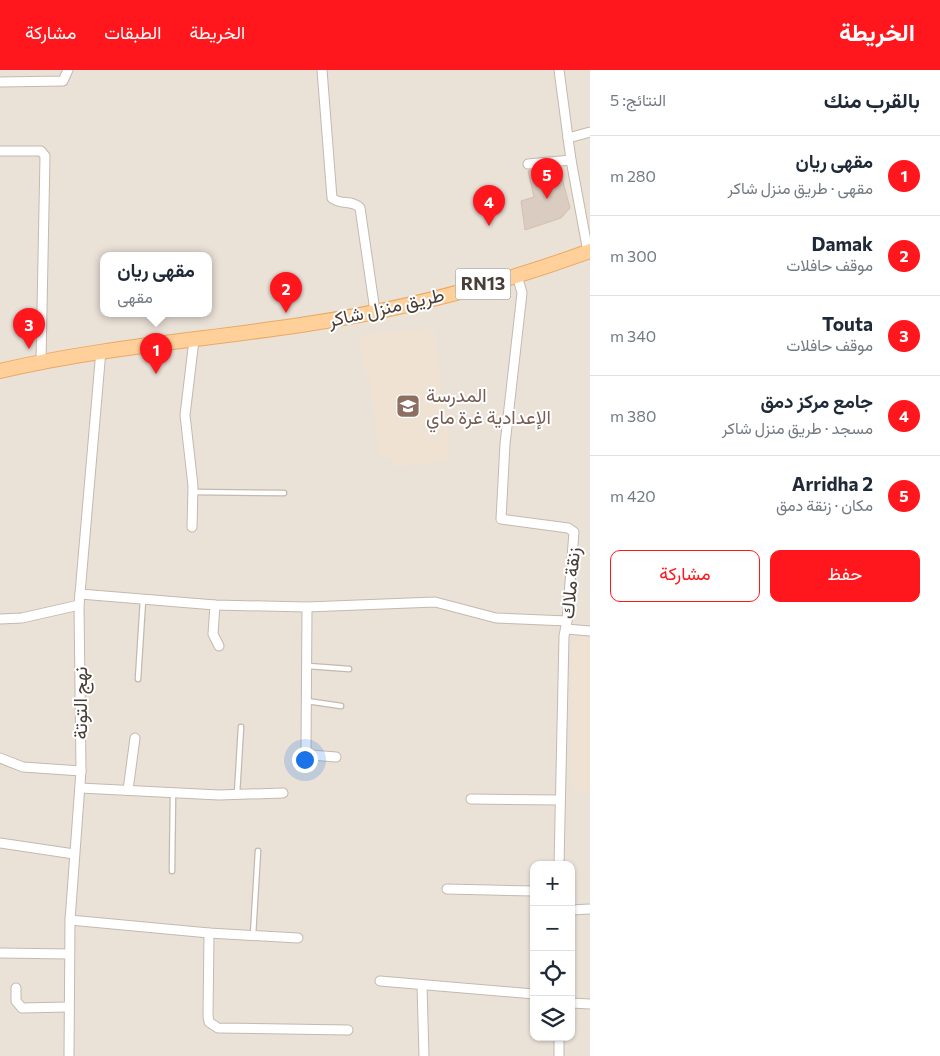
<!DOCTYPE html>
<html lang="ar">
<meta charset="utf-8">
<style>
body{margin:0;font-family:Commissioner,Vazirmatn,sans-serif;background:#f6f6f7;color:#1f2937;direction:rtl}
.controls{position:absolute;right:15px;bottom:15px;display:grid;overflow:hidden;border-radius:10px;box-shadow:0 1px 4px #0004}
.controls button{width:45px;height:45px;display:grid;place-items:center;padding:0;border:0;border-bottom:1px solid #e0e1e3;background:#fff;color:#1f2937;font:25px sans-serif}
.you{position:absolute;left:304px;top:689px;width:18px;height:18px;margin:-12px;border:4px solid #fff;border-radius:50%;background:#1a73e8;box-shadow:0 0 0 8px #1a73e833}
.badge{display:grid;place-items:center;width:32px;height:32px;border-radius:50%;background:#ff171d;color:#fff;font-size:16px;font-weight:700}
.pin{position:absolute;translate:-50% -41px;filter:drop-shadow(0 1px 2px #0008)}
.pin::after{content:'';position:absolute;top:26px;width:18px;height:15px;background:inherit;clip-path:polygon(0 0,100% 0,50% 100%)}
.popup{position:absolute;left:100px;top:182px;width:112px;height:65px;box-sizing:border-box;display:grid;place-content:center;border-radius:10px;background:#fff;filter:drop-shadow(0 1px 4px #0005);font-size:16px;white-space:nowrap;color:#747a83}
.popup b{font-size:19px;color:#1f2937}
.popup::after{content:'';position:absolute;left:50%;top:100%;margin-left:-10px;border:10px solid transparent;border-top-color:#fff}
.list{margin:0;padding:0;list-style:none}
h2{display:flex;justify-content:space-between;align-items:center;height:65px;margin:0;padding:0 20px;font-size:21px}
h2 small{font-size:16px;font-weight:400;color:#747a83}
.list li{display:grid;grid-template-columns:32px 1fr auto;gap:15px;align-items:center;box-sizing:border-box;height:80px;padding:0 20px;border-top:1px solid #e0e1e3}
.list b{display:block;font-size:19px;white-space:nowrap}
.list p{margin:0;font-size:16px;white-space:nowrap;color:#747a83}
.list em{font-size:16px;font-style:normal;color:#747a83}
.actions{display:flex;gap:10px;padding:15px 20px}
.actions a{flex:1;padding:11px 0;border:1px solid #ff171d;border-radius:10px;text-align:center;font-size:18px;color:#ff171d}
.actions .main{background:#ff171d;color:#fff}
.icon{flex:none;width:28px;height:28px;fill:none;stroke:currentColor;stroke-width:2;stroke-linecap:round;stroke-linejoin:round}
.map{position:relative;flex:none;width:590px;height:986px;overflow:hidden;direction:ltr}
header{display:flex;align-items:center;gap:30px;box-sizing:border-box;height:70px;padding:0 25px;background:#ff171d;color:#fff}
header strong{font-size:24px}
nav{display:flex;gap:28px;margin-inline-start:auto;font-size:18px}
main{display:flex}
aside{flex:1;background:#fff}
.map>svg:first-child{display:block}
.residential{fill:#eae1d7;fill-rule:evenodd}
.education{fill:#efe2d3}
.building{fill:#dbccc1;stroke:#d3c0b1}
.lines{fill:none;stroke-linecap:round;stroke-linejoin:round}
.service-casing{stroke:#c5b9ae;stroke-width:7}
.minor-casing{stroke:#c5b9ae;stroke-width:11}
.primary-casing{stroke:#eaa963;stroke-width:16}
.service{stroke:#fff;stroke-width:4.5}
.minor{stroke:#fff;stroke-width:9}
.primary{stroke:#ffd099;stroke-width:14}
.labels{text-anchor:middle;stroke-width:4;stroke-linejoin:round;paint-order:stroke}
.shield{fill:#fff;stroke:#807973;stroke-width:1}
.shield-label{font-size:18px;font-weight:bold;fill:#4a3f37}
.street-label{font-size:19px;fill:#4a3f37;stroke:#fff}
.education-label{font-size:19px;fill:#785e54;stroke:#fff;text-anchor:start}
</style>
<header>
<strong>الخريطة</strong>
<nav><a>الخريطة</a><a>الطبقات</a><a>مشاركة</a></nav>
</header>
<main>
<aside>
<h2>بالقرب منك<small>النتائج: 5</small></h2>
<ul class="list">
<li><span class="badge">1</span><div><b>مقهى ريان</b><p>مقهى · طريق منزل شاكر</p></div><em>280 m</em></li>
<li><span class="badge">2</span><div><b>Damak</b><p>موقف حافلات</p></div><em>300 m</em></li>
<li><span class="badge">3</span><div><b>Touta</b><p>موقف حافلات</p></div><em>340 m</em></li>
<li><span class="badge">4</span><div><b>جامع مركز دمق</b><p>مسجد · طريق منزل شاكر</p></div><em>380 m</em></li>
<li><span class="badge">5</span><div><b>Arridha 2</b><p>مكان · زنقة دمق</p></div><em>420 m</em></li>
</ul>
<div class="actions"><a class="main">حفظ</a><a>مشاركة</a></div>
</aside>
<div class="map">
<svg width="590" height="986" viewBox="0 0 590 986">
<rect width="100%" height="100%" fill="#f5f0e9"/>
<path class="residential" d="M0,0H590V986H0ZM104,185H208V243H104ZM534,795H571V967H534Z"/>
<g class="education">
<path d="M434,258L448,367L447,391L395,397L392,389L388,390L387,386L379,387L369,305H365L359,265Z"/>
<path d="M580,566L590,567V723L573,720L572,574Z"/>
</g>
<path class="building" d="M559,97L570,138L561,148L525,160L521,131L534,127L528,101Z"/>
<g class="lines">
<g class="service-casing">
<g id="service">
<path d="M193,422L284,423"/>
<path d="M308,596L349,599"/>
<path d="M138,609L143,530"/>
<path d="M307,631L341,636"/>
<path d="M237,724L241,657"/>
<path d="M172,801L173,723"/>
<path d="M253,865L258,781"/>
</g>
</g>
<g class="minor-casing">
<g id="minor">
<path d="M322,0L332,128C341,136 352,129 360,138L375,241"/>
<path d="M559,0L571,90L588,182"/>
<path d="M0,12L63,11L68,0"/>
<path d="M568,68L590,62"/>
<path d="M0,81H41L45,86L41,291"/>
<path d="M528,94L571,90"/>
<path d="M517,205L522,223L505,374L501,449L568,458L574,462L567,551L564,566L559,795"/>
<path d="M192,457L193,416L185,345L194,270"/>
<path d="M80,524L215,535L307,537L435,532L496,548L567,551"/>
<path d="M215,535L213,564L219,576"/>
<path d="M307,537L306,680L311,685L336,687"/>
<path d="M0,549L22,548L79,535"/>
<path d="M566,559L590,561"/>
<path d="M0,688L23,697L81,701"/>
<path d="M80,718L219,725L283,723"/>
<path d="M128,720L135,668"/>
<path d="M471,729L560,730"/>
<path d="M0,773L74,784"/>
<path d="M447,819L534,821"/>
<path d="M571,840L590,839"/>
<path d="M70,850L209,863L298,868"/>
<path d="M209,863L208,946L209,952L218,958L348,960"/>
<path d="M0,883L69,884"/>
<path d="M380,911L534,924"/>
<path d="M422,915L424,986"/>
<path d="M16,918V931L22,938L68,937"/>
<path d="M571,933L590,934"/>
<path d="M559,967V986"/>
<path d="M69,986L70,850L81,701L79,535L101,280"/>
</g>
</g>
<g class="primary-casing">
<path id="primary" d="M0,301C101,277 205,270 307,254C402,240 499,214 590,181"/>
</g>
<use href="#service" class="service"/>
<use href="#minor" class="minor"/>
<use href="#primary" class="primary"/>
</g>
<defs>
<g id="school-square" transform="scale(1.25)"><rect x="-9" y="-9" width="18" height="18" rx="4" fill="#8d6e63" stroke="#fff"/><path d="M0-5L7-2L0 1L-7-2ZM-4 1L0 2.5L4 1V4Q0 6-4 4Z" fill="#fff"/></g>
</defs>
<g fill-rule="evenodd">
<use href="#school-square" x="408" y="336"/>
</g>
<g class="labels">
<rect class="shield" x="455.5" y="198.5" width="55" height="31" rx="4"/>
<g class="shield-label">
<text x="483" y="220">RN13</text>
</g>
<g class="street-label">
<text transform="translate(386 237) rotate(-13)" y="7">طريق منزل شاكر</text>
<text transform="translate(570 513) rotate(-85)" y="7">زنقة ملاك</text>
<text transform="translate(80 633) rotate(-90)" y="7">نهج التوتة</text>
</g>
<g class="education-label">
<text x="426" y="332">المدرسة<tspan x="426" dy="22">الإعدادية غرة ماي</tspan></text>
</g>
</g>
</svg>
<div class="controls">
<button>+</button>
<button>−</button>
<button><svg class="icon" aria-label="locate" viewBox="0 0 24 24"><circle cx="12" cy="12" r="6"/><path d="M12 2v4M12 18v4M2 12h4M18 12h4"/></svg></button>
<button><svg class="icon" aria-label="layers" viewBox="0 0 24 24"><path d="M12 4l9 5-9 5-9-5zM3 14l9 5 9-5"/></svg></button>
</div>
<div class="you"></div>
<div class="pin badge" style="left:156px;top:304px">1</div>
<div class="popup"><b>مقهى ريان</b>مقهى</div>
<div class="pin badge" style="left:286px;top:243px">2</div>
<div class="pin badge" style="left:29px;top:279px">3</div>
<div class="pin badge" style="left:489px;top:156px">4</div>
<div class="pin badge" style="left:547px;top:129px">5</div>
</div>
</main>
